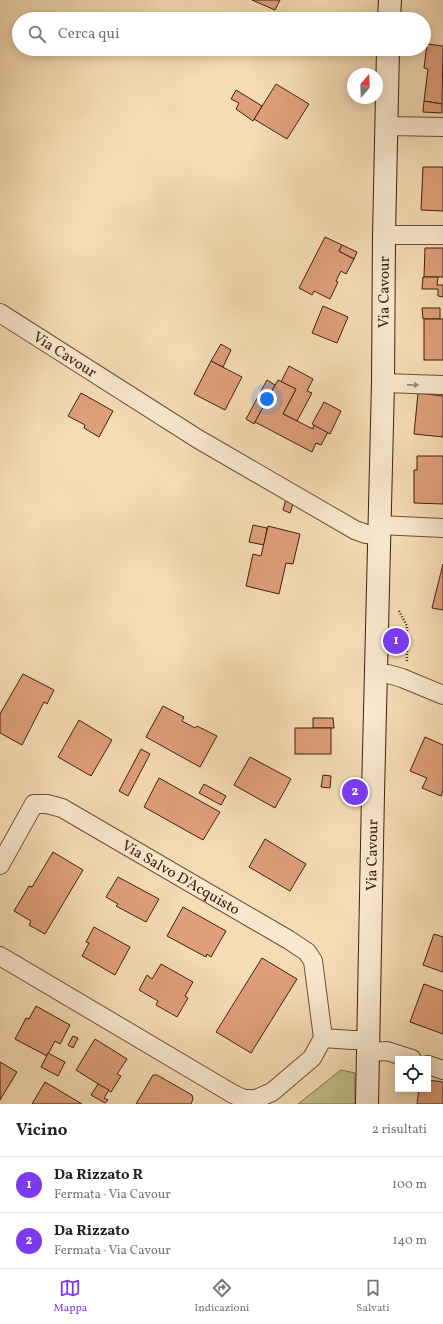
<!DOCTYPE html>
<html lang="it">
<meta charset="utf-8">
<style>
body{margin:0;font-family:Vollkorn,serif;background:#f2f2f2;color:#202124}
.controls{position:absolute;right:12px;bottom:12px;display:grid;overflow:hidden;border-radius:0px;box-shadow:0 2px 10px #0003}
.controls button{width:36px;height:36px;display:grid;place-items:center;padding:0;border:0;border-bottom:1px solid #e0e0e0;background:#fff;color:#202124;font:20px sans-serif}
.compass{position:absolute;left:347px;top:68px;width:36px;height:36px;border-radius:50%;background:#fff;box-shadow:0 2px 10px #0003;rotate:19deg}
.you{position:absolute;left:267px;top:399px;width:14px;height:14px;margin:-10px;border:3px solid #fff;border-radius:50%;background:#1a73e8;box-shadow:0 0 0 6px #1a73e833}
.badge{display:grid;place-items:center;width:26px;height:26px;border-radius:50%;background:#7c3aed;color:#fff;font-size:13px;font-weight:700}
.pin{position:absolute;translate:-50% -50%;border:2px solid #fff;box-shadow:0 1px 4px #0006}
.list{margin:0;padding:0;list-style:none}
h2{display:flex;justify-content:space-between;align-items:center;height:52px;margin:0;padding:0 16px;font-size:17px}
h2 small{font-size:13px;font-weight:400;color:#757577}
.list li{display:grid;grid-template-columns:26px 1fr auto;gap:12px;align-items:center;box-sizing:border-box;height:56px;padding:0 16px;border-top:1px solid #e0e0e0}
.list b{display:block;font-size:15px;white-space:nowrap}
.list p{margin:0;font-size:13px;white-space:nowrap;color:#757577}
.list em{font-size:13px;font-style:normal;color:#757577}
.icon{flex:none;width:22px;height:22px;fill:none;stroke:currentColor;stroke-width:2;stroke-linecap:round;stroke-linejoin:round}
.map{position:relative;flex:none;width:443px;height:1104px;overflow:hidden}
.search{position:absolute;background:#fff;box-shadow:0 2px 10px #0003;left:12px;right:12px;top:12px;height:44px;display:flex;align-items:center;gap:10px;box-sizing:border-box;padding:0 14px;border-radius:22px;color:#757577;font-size:15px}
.sheet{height:164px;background:#fff}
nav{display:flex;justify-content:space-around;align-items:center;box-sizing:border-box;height:56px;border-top:1px solid #e0e0e0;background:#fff;font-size:11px;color:#757577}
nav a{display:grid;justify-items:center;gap:2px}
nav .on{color:#7c3aed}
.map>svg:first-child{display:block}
.green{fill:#c1bf8a;stroke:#80704c}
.building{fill:#df9f7a;stroke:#3e200f}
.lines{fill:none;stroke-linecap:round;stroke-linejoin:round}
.minor-casing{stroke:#6c4f38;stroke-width:20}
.secondary-casing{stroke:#3e200f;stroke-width:24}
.path{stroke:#3e200f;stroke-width:2.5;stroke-dasharray:1 2;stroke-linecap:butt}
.minor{stroke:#f9e8cf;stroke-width:18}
.secondary{stroke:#f9e8cf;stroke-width:22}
.oneway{fill:#9c846f}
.labels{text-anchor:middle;stroke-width:4;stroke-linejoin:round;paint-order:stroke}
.street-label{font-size:15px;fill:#3e200f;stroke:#f9e8cf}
</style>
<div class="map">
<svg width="443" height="1104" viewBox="0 0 443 1104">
<rect width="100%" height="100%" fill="#f6dcb5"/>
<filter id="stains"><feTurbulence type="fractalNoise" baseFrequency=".005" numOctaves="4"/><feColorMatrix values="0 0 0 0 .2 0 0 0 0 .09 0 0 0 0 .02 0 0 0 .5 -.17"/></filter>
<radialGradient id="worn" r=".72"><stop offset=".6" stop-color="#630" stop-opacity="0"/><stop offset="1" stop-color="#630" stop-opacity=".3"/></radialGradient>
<path class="green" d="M341,1070L355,1073V1104H298Z"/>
<g class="building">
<path d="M252,0H280L275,10Z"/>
<path d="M427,44L443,46L442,104L424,101L428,69L424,68Z"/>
<path d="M276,84L309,104L287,139L254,119Z"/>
<path d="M236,90L262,106L253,121L236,109L239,103L231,99Z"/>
<path d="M424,101L442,104V113L423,112Z"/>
<path d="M423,167H443V211L421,210Z"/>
<path d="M325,237L342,245L339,251L354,259L346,274L341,271L336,281L338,282L330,299L314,291L312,295L299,288Z"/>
<path d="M342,245L357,252L354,259L339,251Z"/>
<path d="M425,248H443V277H424Z"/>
<path d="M423,277H438L437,285H443V297L438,296V289H422Z"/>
<path d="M323,306L348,317L337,343L312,333Z"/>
<path d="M422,308H440V319H423Z"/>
<rect x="424" y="319" width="19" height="41"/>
<path d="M221,344L231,350L223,367L211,361Z"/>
<path d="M211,361L242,377L225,410L194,394Z"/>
<path d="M289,366L313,379L307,391L312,393L297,421L283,414L296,389L281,382Z"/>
<path d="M267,380L275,385L254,424L246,419Z"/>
<path d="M278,380L296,389L283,414L313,429L314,425L328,432L321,445L316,443L312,452L255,422Z"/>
<path d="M81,393L113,411L99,437L84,428L85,425L68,416Z"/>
<path d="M418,393L443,396V437L414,434Z"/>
<path d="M324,402L341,411L330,434L312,424Z"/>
<path d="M417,456H443V504L414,503V470H417Z"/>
<path d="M286,499L294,501L290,513L283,510Z"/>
<path d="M253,525L267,528L264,545L249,542Z"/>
<path d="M268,526L300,534L293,564L286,563L279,594L246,586L253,554L261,556Z"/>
<path d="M443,564V610L432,608Z"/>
<path d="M23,674L54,690L47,704L44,702L22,745L0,733V714Z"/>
<path d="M163,706L184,717L182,721L195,728L197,726L217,736L200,767L146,737Z"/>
<path d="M313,718H333L334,728H313Z"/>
<path d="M79,720L112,740L91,776L58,757Z"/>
<rect x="295" y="728" width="36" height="26"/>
<path d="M425,737L443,745V790L441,796L422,788L427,778L410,771Z"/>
<path d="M141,749L150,754L128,796L119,791Z"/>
<path d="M250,757L291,779L275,808L234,785Z"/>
<path d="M323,775L331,776L330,788L321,787Z"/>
<path d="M159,778L220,812L203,840L144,807Z"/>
<path d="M204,784L226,796L221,805L199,793Z"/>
<path d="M265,839L306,864L290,891L249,867Z"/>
<path d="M53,852L83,870L45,934L29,925L31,921L14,911L29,886L32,887Z"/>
<path d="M118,877L159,899L146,922L116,906L118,904L106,897Z"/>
<path d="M183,907L226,931L211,957L207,954L206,957L167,936Z"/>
<path d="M94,927L130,947L115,975L82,956L89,943L86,942Z"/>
<path d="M434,934L443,937V972L423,965Z"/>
<path d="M262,958L297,979L251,1053L216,1032Z"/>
<path d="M161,964L193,982L185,996L188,998L177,1017L156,1005L158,1001L139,990L147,975L152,979Z"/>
<path d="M424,984L443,991V1034L410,1022Z"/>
<path d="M36,1006L70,1025L60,1044L55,1041L47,1056L15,1039L26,1018L29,1019Z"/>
<path d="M73,1036L78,1038L73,1048L68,1045Z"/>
<path d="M95,1039L127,1059L117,1074L121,1076L111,1092L76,1070Z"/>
<path d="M48,1053L65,1062L58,1076L41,1067Z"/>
<path d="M0,1062L17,1072L0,1100Z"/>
<path d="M153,1075H157L192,1095L193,1099L191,1104H136Z"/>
<path d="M428,1080L443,1082V1104H417L419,1089H428Z"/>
<path d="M45,1082L82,1104H32Z"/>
<path d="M98,1084L109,1090L104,1098L108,1100L105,1103L91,1095Z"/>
</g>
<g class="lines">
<g class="minor-casing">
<g id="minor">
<path d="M387,126L443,127"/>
<path d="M384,235H443"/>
<path id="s1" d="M0,313L198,439L355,530L366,534L379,535"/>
<path d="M383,383L443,385"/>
<path d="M379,525L443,528"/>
<path d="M376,674H388L402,678L443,695"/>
<path id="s2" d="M0,865L34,804H47L62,808L289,940L307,952L313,961L323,1038L312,1058L272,1092L256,1099H244L233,1094L0,956"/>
<path d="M323,1038L352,1040H368"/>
<path d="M368,1052L387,1051L412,1059"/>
<path d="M428,1065L443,1070"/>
</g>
</g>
<g class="secondary-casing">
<g id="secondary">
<path d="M389,19L390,0"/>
<path id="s3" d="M367,1104L373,793L383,383L384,235L388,49"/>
</g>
</g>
<path class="path" d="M399,611L407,626V662"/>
<use href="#minor" class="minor"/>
<use href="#secondary" class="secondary"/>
</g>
<defs><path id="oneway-solid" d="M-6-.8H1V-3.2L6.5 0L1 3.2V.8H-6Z"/></defs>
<use class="oneway" href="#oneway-solid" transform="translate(413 385) rotate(1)"/>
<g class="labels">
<g class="street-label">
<text dy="5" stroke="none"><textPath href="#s3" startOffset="812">Via Cavour</textPath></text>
<text dy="5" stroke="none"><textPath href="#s1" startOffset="77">Via Cavour</textPath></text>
<text dy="5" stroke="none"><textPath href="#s3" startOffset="249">Via Cavour</textPath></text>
<text dy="5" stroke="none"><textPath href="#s2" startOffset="236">Via Salvo D'Acquisto</textPath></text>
</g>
</g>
<rect width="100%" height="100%" filter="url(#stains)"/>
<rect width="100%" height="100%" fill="url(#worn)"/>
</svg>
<div class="controls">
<button><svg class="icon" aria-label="locate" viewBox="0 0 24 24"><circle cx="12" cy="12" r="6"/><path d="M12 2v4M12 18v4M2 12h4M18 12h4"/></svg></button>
</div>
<svg class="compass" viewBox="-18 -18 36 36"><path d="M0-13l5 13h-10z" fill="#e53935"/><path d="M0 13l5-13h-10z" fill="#757577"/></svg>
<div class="you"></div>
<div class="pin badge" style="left:396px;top:641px">1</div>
<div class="pin badge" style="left:355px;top:792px">2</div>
<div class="search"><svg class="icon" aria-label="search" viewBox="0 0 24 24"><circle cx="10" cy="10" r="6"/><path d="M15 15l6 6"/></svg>Cerca qui</div>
</div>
<section class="sheet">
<h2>Vicino<small>2 risultati</small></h2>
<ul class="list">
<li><span class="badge">1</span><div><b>Da Rizzato R</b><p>Fermata · Via Cavour</p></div><em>100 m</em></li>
<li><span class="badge">2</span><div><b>Da Rizzato</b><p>Fermata · Via Cavour</p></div><em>140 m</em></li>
</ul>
</section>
<nav>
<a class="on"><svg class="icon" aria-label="map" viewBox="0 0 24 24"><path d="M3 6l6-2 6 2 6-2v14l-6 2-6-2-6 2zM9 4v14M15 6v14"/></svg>Mappa</a>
<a><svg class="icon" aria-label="directions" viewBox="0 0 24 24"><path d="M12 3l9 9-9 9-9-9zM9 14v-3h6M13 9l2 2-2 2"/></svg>Indicazioni</a>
<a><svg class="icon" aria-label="saved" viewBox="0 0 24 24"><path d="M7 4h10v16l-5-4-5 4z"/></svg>Salvati</a>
</nav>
